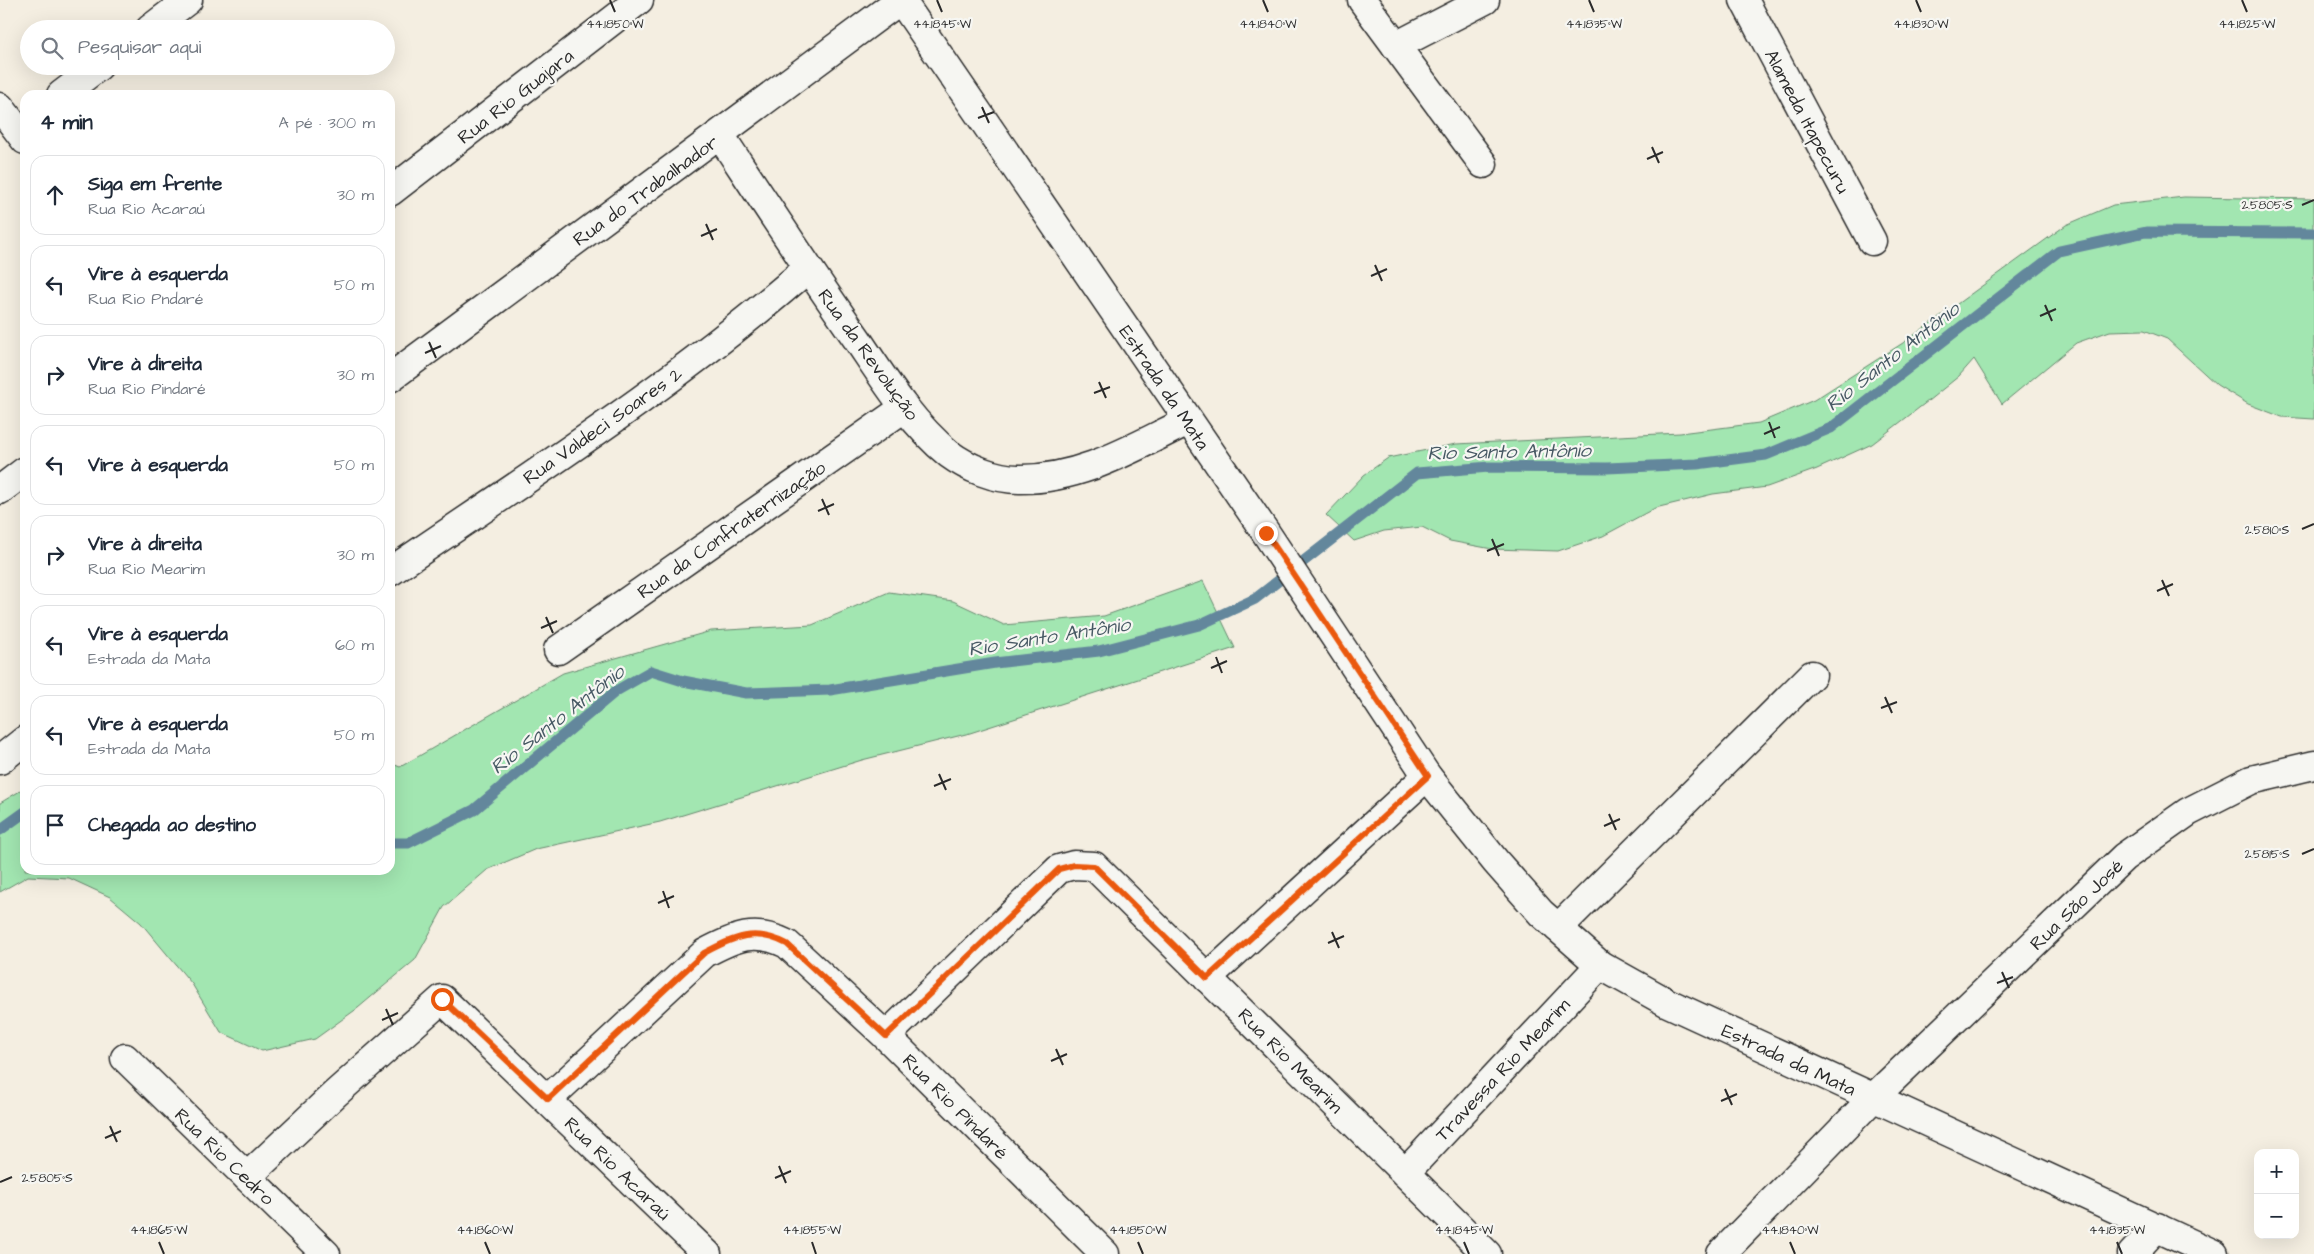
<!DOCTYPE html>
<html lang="pt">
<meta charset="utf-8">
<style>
body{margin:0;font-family:"Architects Daughter",sans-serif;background:#f2f2f3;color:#1f2937}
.controls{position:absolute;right:15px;bottom:15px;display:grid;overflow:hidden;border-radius:10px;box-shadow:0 5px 20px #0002}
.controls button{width:45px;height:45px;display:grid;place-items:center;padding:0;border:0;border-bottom:1px solid #e0e1e3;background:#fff;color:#1f2937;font:25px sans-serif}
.stop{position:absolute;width:15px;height:15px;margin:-11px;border:4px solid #ea580c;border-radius:50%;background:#fff}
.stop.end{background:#ea580c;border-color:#fff;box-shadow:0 1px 5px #0008}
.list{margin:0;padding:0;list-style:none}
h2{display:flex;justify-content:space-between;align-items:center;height:65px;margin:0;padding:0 20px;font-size:21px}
h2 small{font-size:16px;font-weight:400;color:#747a83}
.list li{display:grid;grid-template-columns:32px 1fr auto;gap:15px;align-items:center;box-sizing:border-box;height:80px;margin:0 10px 10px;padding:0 10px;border:1px solid #e0e1e3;border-radius:15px}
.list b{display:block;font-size:19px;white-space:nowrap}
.list p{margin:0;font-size:16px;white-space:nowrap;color:#747a83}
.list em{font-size:16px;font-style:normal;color:#747a83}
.icon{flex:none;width:28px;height:28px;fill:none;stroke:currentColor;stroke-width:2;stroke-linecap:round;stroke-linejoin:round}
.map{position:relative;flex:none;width:2314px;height:1254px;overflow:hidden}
.search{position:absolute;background:#fff;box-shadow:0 5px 20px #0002;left:20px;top:20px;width:375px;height:55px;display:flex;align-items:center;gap:12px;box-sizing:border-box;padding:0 18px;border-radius:28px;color:#747a83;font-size:19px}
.panel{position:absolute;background:#fff;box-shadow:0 5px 20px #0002;left:20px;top:90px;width:375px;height:785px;border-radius:15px}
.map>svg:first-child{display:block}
.green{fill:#a2e6b1;stroke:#66886e}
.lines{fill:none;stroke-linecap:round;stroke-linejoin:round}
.stream{stroke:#63879c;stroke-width:11}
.street-casing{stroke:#2b2b2b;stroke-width:31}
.secondary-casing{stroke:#2b2b2b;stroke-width:31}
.street{stroke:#f6f6f2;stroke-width:28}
.secondary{stroke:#f6f6f2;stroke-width:28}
.route{stroke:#ea580c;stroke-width:6}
.ticks{fill:none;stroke:#2b2b2b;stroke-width:2}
.labels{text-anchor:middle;stroke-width:4.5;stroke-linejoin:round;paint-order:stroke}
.street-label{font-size:19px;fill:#2b2b2b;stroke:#f6f6f2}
.water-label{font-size:20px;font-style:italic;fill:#475964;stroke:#f6f6f2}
.ticks-label{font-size:12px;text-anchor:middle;fill:#2b2b2b;stroke:#f6f6f2;stroke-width:4.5;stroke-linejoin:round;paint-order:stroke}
</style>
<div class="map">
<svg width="2314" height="1254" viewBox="0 0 2314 1254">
<rect width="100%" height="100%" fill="#f4eee1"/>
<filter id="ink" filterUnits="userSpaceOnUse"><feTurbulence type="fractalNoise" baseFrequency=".02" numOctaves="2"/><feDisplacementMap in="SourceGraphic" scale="10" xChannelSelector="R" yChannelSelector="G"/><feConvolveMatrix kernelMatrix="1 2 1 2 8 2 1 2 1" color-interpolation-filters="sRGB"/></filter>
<g filter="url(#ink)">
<g class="green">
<path d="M2184,197L2314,199V419L2282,417L2248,404L2217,385L2167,339L2144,330L2110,331L2076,343L2002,404L1974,359L1959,376L1928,401L1872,444L1817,469L1767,487L1713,494L1655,508L1603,536L1558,551L1492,549L1450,541L1422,527L1384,531L1354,541L1326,515L1364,475L1388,458L1456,444L1680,433L1759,423L1814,400L1906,341L2066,225L2113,205Z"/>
<path d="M1203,581L1235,648L970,733L862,760L660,822L536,849L487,870L444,907L415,960L358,1008L315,1039L262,1051L221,1032L192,984L141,923L110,897L69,878L28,876L0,892V803L25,788V870H390V763L400,767L563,673L711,631L812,625L889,592L953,601L1004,625L1104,616Z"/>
</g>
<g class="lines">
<g class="stream">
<path d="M0,830L25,812"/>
<path d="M390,843H408L474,810L616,691L651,671L683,681L746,693L830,690L995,663L1099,651L1199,625L1255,599L1417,473L1489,467L1607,468L1697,464L1766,455L1831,428L2059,251L2146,232L2314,233"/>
</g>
<g class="street-casing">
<g id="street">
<path d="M1362,0L1483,164"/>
<path d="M1744,0L1872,241"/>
<path d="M150,29L188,0"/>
<path d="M1396,46L1485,0"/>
<path d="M61,95L99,66"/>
<path d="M0,107L25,140"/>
<path d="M720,135C765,203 810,272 857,339C884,379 911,423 949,454C968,468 995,479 1019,479C1081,480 1134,447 1188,421"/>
<path d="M390,192L639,0"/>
<path d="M390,378L900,0"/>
<path d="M0,490L25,471"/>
<path d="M390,572C532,475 678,382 807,269"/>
<path d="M558,650L904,408"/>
<path d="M0,760L25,740"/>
<path d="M1558,928L1812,675"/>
<path d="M1207,978L1427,776"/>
<path d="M886,1036L1059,869L1074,865L1094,866L1487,1254"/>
<path d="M125,1058L326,1254"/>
<path d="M548,1099L705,953C735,937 755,928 787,944L886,1036L1105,1254"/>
<path d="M1405,1173L1600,965"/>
<path d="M247,1177L335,1094L442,999L707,1254"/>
<path d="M1721,1254L1873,1098L2124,857L2188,812L2251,780L2314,765"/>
<path d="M2132,1254L2157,1227"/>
</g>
</g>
<g class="secondary-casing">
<path id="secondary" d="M901,0L1266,533L1427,776L1496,862L1541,913L1600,965L1668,1003L2214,1254"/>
</g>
<use href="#street" class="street"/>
<use href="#secondary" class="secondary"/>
</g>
</g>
<g class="lines" filter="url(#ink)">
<path class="route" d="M442,999L548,1099L704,953C735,937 754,927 787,944L886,1036L1059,869L1074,865L1094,866L1207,978L1428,776L1266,533"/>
</g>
<path class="ticks" d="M610,0L615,12M937,0L942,12M1263,0L1268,12M1589,0L1594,12M1916,0L1921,12M2242,0L2247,12M982,107L989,123M978,118L994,112M1652,147L1659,163M1647,159L1663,152M2302,205L2314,200M706,224L713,240M701,236L717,229M1375,265L1382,281M1371,276L1387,269M2045,305L2052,321M2040,316L2056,309M429,342L436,358M425,353L441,346M1099,382L1106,398M1094,393L1110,387M1769,422L1775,438M1764,434L1780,427M822,499L829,515M818,511L834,504M2302,529L2314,524M1492,539L1499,556M1487,551L1504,544M2162,580L2169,596M2157,591L2173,584M546,617L553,633M541,628L557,621M1216,657L1222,673M1211,668L1227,661M1885,697L1892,713M1881,708L1897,702M939,774L946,790M934,786L951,779M1609,814L1616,830M1604,826L1620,819M2302,854L2314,849M663,891L669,908M658,903L674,896M1332,932L1339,948M1328,943L1344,936M2002,972L2009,988M1997,983L2013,977M386,1009L393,1025M382,1020L398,1013M1056,1049L1063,1065M1051,1061L1067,1054M1725,1089L1732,1105M1721,1101L1737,1094M110,1126L117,1142M105,1138L121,1131M779,1166L786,1183M775,1178L791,1171M0,1182L12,1177M159,1242L164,1254M485,1242L490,1254M812,1242L816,1254M1138,1242L1143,1254M1464,1242L1469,1254M1790,1242L1795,1254M2117,1242L2122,1254"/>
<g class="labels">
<g class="street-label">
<text transform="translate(515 96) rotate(-38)" y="7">Rua Rio Guajara</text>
<text transform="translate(1808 121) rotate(62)" y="7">Alameda Itapecuru</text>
<text transform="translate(645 190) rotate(-36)" y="7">Rua do Trabalhador</text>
<text transform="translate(869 354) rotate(54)" y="7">Rua da Revolução</text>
<text transform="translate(1165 387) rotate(56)" y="7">Estrada da Mata</text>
<text transform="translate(602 425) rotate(-35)" y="7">Rua Valdeci Soares 2</text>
<text transform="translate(731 529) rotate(-35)" y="7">Rua da Confraternização</text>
<text transform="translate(2076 904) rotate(-44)" y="7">Rua São José</text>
<text transform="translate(1789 1059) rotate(25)" y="7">Estrada da Mata</text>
<text transform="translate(1291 1060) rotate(45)" y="7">Rua Rio Mearim</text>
<text transform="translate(1502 1069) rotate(-47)" y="7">Travessa Rio Mearim</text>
<text transform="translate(956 1106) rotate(45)" y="7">Rua Rio Pindaré</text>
<text transform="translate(225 1156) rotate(44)" y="7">Rua Rio Cedro</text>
<text transform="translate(618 1168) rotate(44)" y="7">Rua Rio Acaraú</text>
</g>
<g class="water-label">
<text transform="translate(1892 356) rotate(-38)" y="7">Rio Santo Antônio</text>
<text transform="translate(1509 451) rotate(-1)" y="7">Rio Santo Antônio</text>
<text transform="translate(1049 636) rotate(-9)" y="7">Rio Santo Antônio</text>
<text transform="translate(557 719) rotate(-38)" y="7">Rio Santo Antônio</text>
</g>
</g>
<g class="ticks-label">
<text x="615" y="28">44.1850°W</text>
<text x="942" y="28">44.1845°W</text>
<text x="1268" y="28">44.1840°W</text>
<text x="1594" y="28">44.1835°W</text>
<text x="1921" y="28">44.1830°W</text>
<text x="2247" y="28">44.1825°W</text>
<text x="2267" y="209">2.5805°S</text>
<text x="2267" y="534">2.5810°S</text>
<text x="2267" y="858">2.5815°S</text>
<text x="47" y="1182">2.5805°S</text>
<text x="159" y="1234">44.1865°W</text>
<text x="485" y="1234">44.1860°W</text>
<text x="812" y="1234">44.1855°W</text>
<text x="1138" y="1234">44.1850°W</text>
<text x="1464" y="1234">44.1845°W</text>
<text x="1790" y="1234">44.1840°W</text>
<text x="2117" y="1234">44.1835°W</text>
</g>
</svg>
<div class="controls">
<button>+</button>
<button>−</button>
</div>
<div class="stop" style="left:442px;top:999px"></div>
<div class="stop end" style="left:1266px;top:533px"></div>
<div class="search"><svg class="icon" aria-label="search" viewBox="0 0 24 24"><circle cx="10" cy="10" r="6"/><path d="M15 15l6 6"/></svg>Pesquisar aqui</div>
<section class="panel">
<h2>4 min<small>A pé · 300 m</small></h2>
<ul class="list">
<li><svg class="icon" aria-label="ahead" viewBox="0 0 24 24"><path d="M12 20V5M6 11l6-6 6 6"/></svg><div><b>Siga em frente</b><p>Rua Rio Acaraú</p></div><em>30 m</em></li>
<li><svg class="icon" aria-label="left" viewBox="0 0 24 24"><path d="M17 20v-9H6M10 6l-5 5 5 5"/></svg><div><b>Vire à esquerda</b><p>Rua Rio Pndaré</p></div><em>50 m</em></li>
<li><svg class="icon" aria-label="right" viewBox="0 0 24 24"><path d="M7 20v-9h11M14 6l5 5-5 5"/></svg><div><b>Vire à direita</b><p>Rua Rio Pindaré</p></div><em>30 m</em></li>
<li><svg class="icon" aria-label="left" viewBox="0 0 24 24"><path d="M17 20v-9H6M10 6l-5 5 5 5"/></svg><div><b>Vire à esquerda</b></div><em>50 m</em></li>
<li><svg class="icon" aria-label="right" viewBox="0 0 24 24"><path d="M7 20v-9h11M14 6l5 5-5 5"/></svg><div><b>Vire à direita</b><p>Rua Rio Mearim</p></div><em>30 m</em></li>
<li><svg class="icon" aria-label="left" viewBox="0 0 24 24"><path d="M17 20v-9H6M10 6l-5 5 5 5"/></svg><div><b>Vire à esquerda</b><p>Estrada da Mata</p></div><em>60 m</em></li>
<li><svg class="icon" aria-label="left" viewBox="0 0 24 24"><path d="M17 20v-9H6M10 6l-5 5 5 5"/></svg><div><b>Vire à esquerda</b><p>Estrada da Mata</p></div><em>50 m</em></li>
<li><svg class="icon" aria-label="arrive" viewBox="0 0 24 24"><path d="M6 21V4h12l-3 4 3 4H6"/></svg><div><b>Chegada ao destino</b></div></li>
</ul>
</section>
</div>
